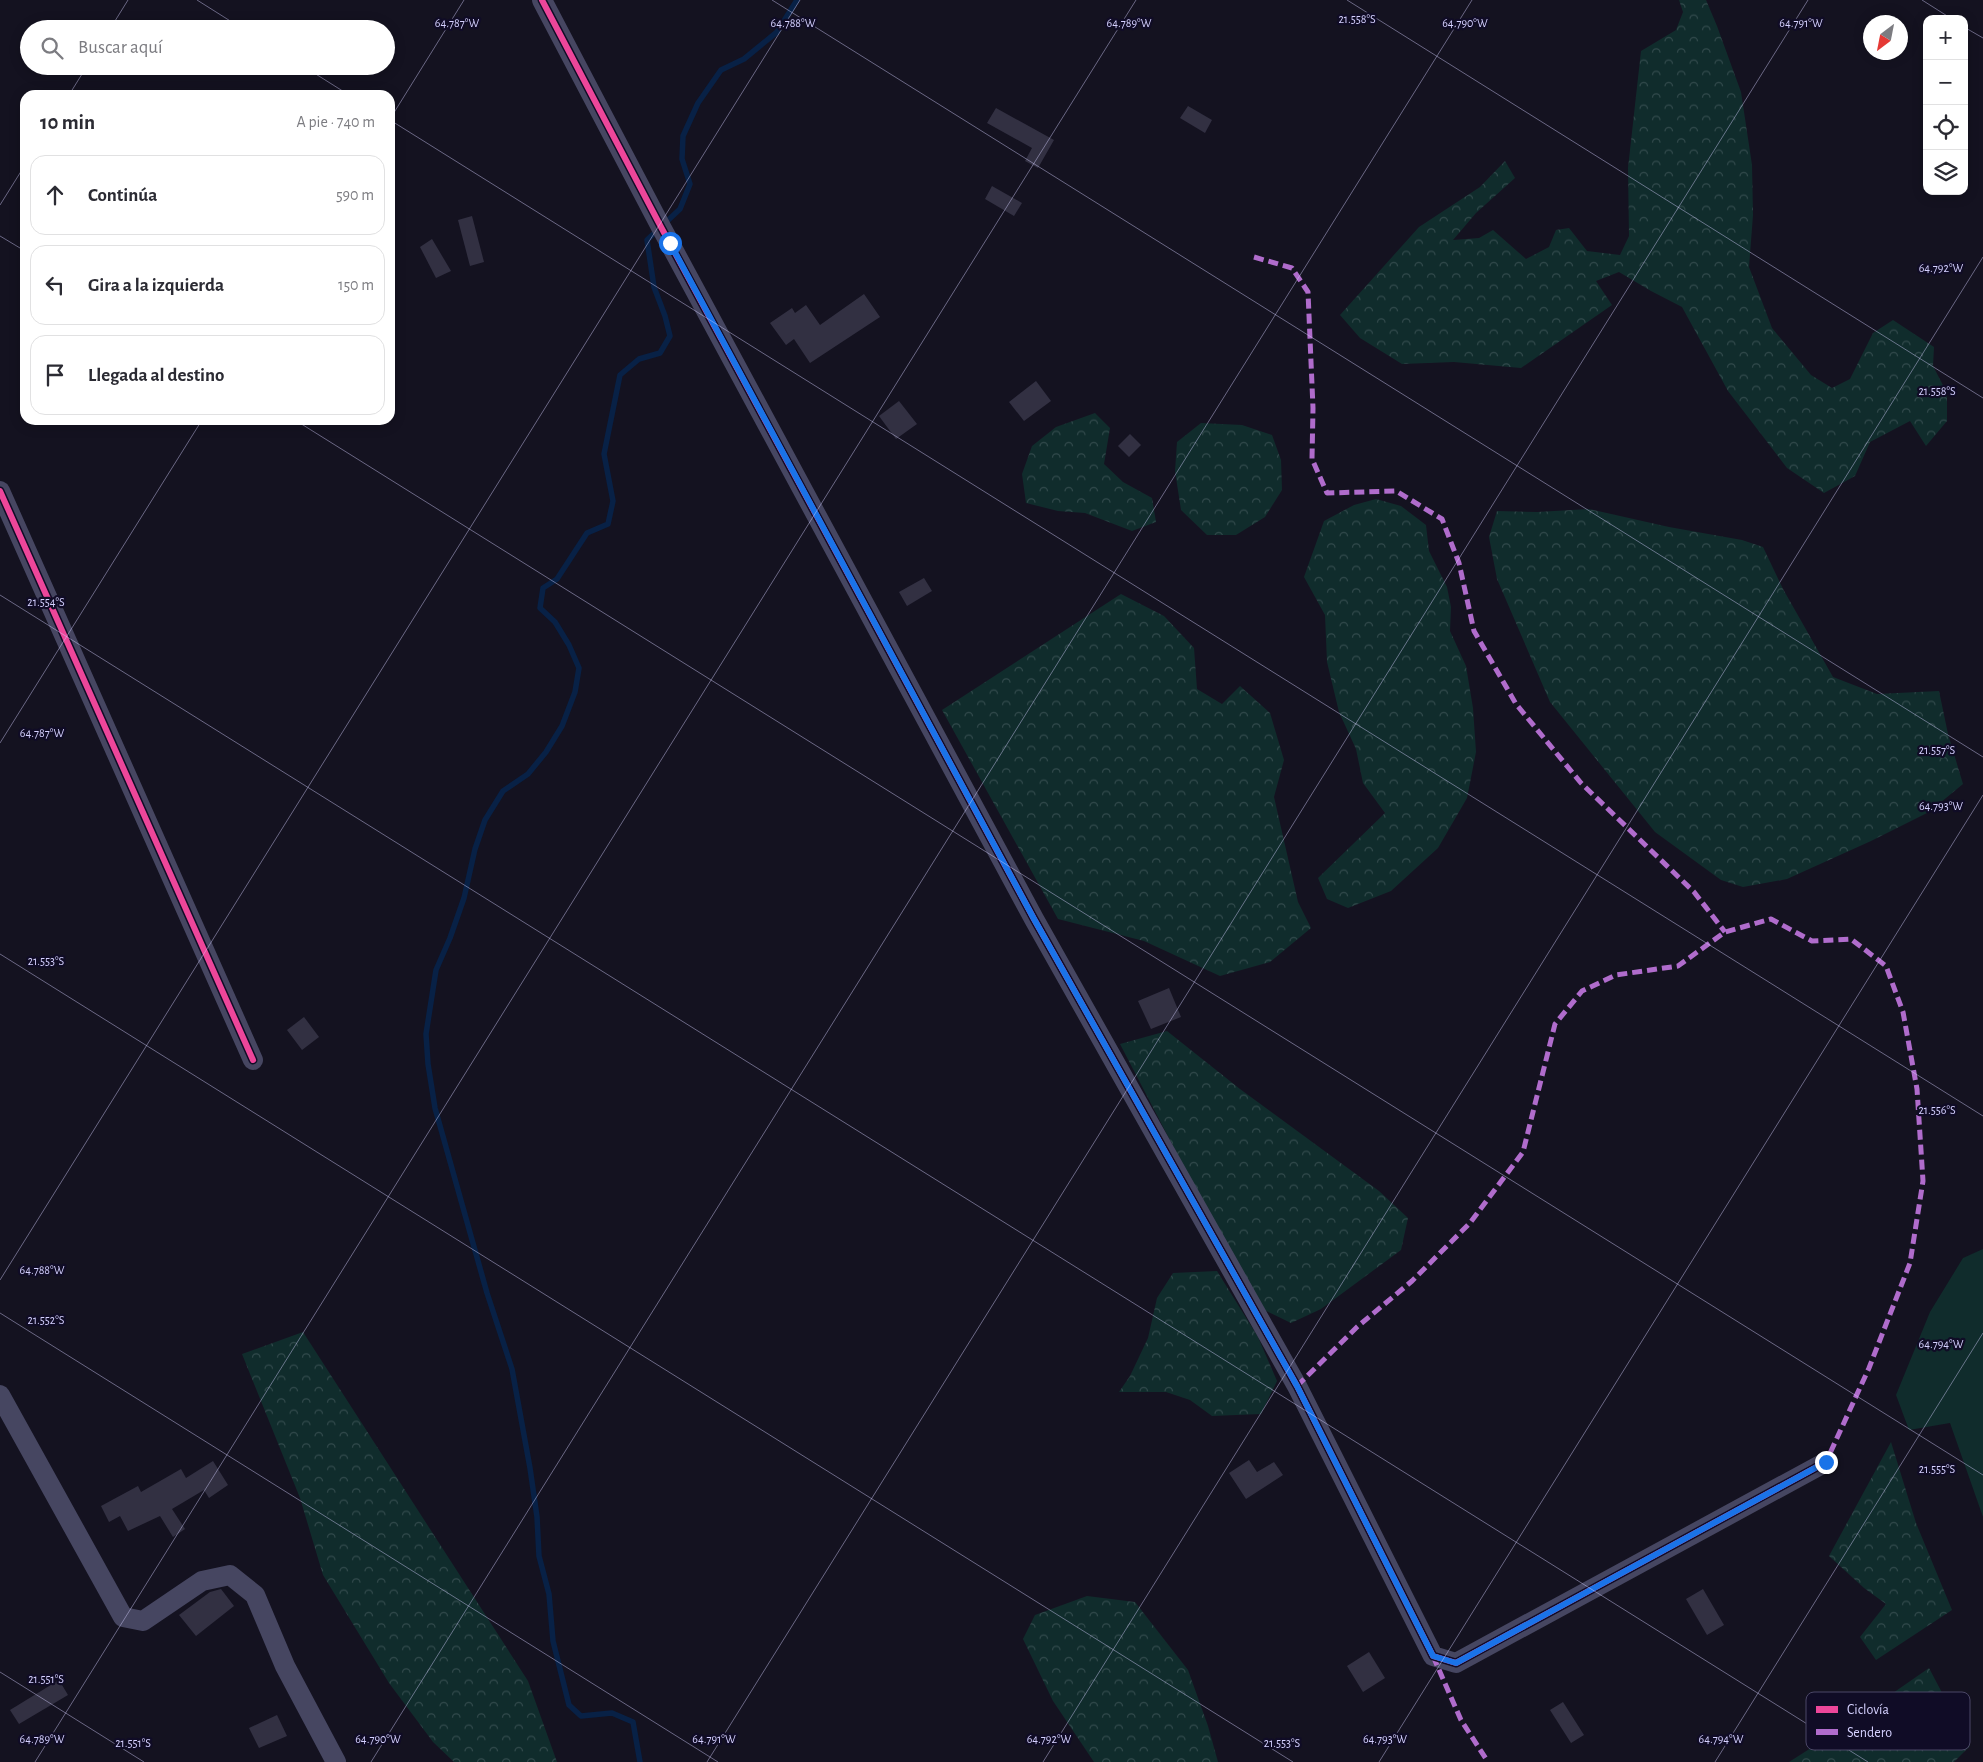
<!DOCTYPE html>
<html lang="es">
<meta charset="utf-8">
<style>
body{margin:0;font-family:"Alegreya Sans",sans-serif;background:#f2f2f3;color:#2b2b33}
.controls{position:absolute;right:15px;top:15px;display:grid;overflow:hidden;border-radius:10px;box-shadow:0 2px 12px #0003}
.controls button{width:45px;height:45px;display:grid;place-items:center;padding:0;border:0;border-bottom:1px solid #e1e1e2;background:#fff;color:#2b2b33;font:25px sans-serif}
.compass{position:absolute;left:1863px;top:15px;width:45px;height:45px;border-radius:50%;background:#fff;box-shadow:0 2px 12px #0003;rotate:212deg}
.stop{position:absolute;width:15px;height:15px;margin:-11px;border:4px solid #1a73e8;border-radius:50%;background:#fff}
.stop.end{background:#1a73e8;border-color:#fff;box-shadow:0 1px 5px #0008}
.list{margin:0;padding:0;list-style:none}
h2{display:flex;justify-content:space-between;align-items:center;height:65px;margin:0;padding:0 20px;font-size:21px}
h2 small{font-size:16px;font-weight:400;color:#7c7c81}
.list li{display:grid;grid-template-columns:32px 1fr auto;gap:15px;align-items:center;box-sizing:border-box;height:80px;margin:0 10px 10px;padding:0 10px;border:1px solid #e1e1e2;border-radius:15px}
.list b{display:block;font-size:19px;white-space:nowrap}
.list em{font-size:16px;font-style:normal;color:#7c7c81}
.icon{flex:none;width:28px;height:28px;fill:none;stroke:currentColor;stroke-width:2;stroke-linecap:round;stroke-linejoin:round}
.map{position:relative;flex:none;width:1983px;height:1762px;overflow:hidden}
.search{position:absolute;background:#fff;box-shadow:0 2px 12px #0003;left:20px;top:20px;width:375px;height:55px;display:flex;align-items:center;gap:12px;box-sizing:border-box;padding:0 18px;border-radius:28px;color:#7c7c81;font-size:19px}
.panel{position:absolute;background:#fff;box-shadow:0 2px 12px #0003;left:20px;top:90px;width:375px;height:335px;border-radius:15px}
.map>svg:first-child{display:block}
.grass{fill:#102c2c}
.forest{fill:url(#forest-crowns)}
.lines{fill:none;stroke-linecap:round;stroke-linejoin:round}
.stream{stroke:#082146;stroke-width:5.5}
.building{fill:#323042}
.street{stroke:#464661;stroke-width:20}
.quiet{stroke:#b06ccc;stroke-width:5;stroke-dasharray:10 5;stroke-linecap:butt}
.cycleway-casing{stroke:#100c26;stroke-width:9}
.cycleway{stroke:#ed469a;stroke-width:6}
.route{stroke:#1a73e8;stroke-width:6}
.ticks{fill:none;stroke:#d5d1ff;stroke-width:1;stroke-opacity:0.45}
.key{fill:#100c26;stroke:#4b4767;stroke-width:1}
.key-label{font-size:14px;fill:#d5d1ff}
.ticks-label{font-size:12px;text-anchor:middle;fill:#d5d1ff;stroke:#100c26;stroke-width:4.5;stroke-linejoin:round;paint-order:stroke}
</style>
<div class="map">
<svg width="1983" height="1762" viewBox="0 0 1983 1762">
<defs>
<pattern id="forest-crowns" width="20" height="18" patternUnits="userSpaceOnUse" patternTransform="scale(1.25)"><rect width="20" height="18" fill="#102c2c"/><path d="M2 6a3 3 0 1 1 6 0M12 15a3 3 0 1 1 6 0" fill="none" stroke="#324a4c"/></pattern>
</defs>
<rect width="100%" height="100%" fill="#141220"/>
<path class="grass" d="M1983,1249V1517L1950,1423L1909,1430L1896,1395L1930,1312L1963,1258Z"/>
<g class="forest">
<path d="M1679,0H1706L1717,26L1741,92L1752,165L1753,215L1749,267L1772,328L1811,375L1832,388L1850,379L1873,333L1893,320L1934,347L1933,366L1947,393V421L1926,446L1910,421L1870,442L1855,476L1824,493L1787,468L1728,391L1682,307L1651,291L1619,272L1596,281L1612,305L1521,368L1454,362L1402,364L1360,338L1340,315L1419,227L1480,187L1505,161L1515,178L1476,213L1453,240L1479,238L1493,230L1526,259L1549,247L1556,230L1569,228L1587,251L1620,255L1629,236L1628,168L1641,51L1676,30L1683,12Z"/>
<path d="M1095,413L1110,428L1104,464L1123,482L1152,498L1156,522L1132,531L1085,513L1058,511L1026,503L1022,474L1032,446L1056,427Z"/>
<path d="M1201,423L1242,425L1272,435L1281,460L1282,490L1265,517L1236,535H1207L1181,510L1175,471L1177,442Z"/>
<path d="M1376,499L1401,506L1426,525L1429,551L1447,587L1451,607L1450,631L1466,666L1473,708L1476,752L1467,798L1438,848L1391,891L1348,908L1327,899L1318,878L1385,813L1363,783L1356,749L1339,712L1327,662L1325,615L1304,577L1324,521L1354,505Z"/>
<path d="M1589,509L1669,527L1742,540L1763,547L1783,589L1833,677L1877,694L1939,691L1948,734L1963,784L1929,812L1871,841L1787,879L1743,887L1721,880L1655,832L1550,702L1497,579L1489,537L1497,511L1537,512Z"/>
<path d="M1121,594L1164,616L1194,648L1197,689L1222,704L1240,686L1270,713L1284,760L1274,797L1298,902L1311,928L1270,962L1220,976L1144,941L1058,919L942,710Z"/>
<path d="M1167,1031L1240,1089L1379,1191L1408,1218L1401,1250L1321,1309L1291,1323L1262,1309L1186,1171L1120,1044Z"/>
<path d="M1217,1271L1258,1337L1277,1381L1261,1414L1212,1416L1190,1400L1166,1392H1119L1130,1376L1148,1338L1157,1298L1173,1273Z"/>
<path d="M303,1332L528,1681L557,1762H454L433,1742L389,1683L323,1575L300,1498L242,1354Z"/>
<path d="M1891,1442L1916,1523L1952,1610L1876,1660L1860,1637L1886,1604L1864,1588L1829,1556Z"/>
<path d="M1087,1596L1135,1602L1188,1670L1208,1726L1218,1762H1094L1053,1701L1023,1639L1035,1615Z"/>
<path d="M1929,1668L1970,1746L1954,1762H1789L1844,1727Z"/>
</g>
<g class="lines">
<path class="stream" d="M640,1762L633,1722L612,1713L581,1716L569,1705L553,1641L549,1594L539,1556L537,1517L530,1468L512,1369L487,1293L435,1108L428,1064L426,1034L436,970L450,938L464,898L475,849L485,820L503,791L528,774L546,752L562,726L575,692L579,668L569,645L555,622L540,608L543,588L557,579L587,533L608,524L613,501L604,454L620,375L639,359L660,353L670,336L665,316L654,287L647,240L680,209L690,184L682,159L683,136L698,103L721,70L744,59L777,32L797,0"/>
</g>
<g class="building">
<path d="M1188,106L1212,120L1205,133L1180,118Z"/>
<path d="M996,108L1054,140L1038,168L1025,161L1032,148L987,123Z"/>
<path d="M992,186L1022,203L1014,216L985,199Z"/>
<path d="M472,216L484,262L470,266L458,220Z"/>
<path d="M432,239L451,271L436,278L420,247Z"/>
<path d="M864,294L880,317L810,363L794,339L786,345L770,323L792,308L795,313L806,305L820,325Z"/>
<path d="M1036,381L1051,401L1024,421L1009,402Z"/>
<path d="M899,401L917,424L896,439L879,416Z"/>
<path d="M1130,434L1141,445L1129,457L1118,446Z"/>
<path d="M924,578L932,591L907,606L899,592Z"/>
<path d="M1169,988L1181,1017L1151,1029L1138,1001Z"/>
<path d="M304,1017L319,1037L302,1050L287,1030Z"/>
<path d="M1249,1460L1257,1472L1274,1462L1283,1475L1246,1499L1229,1473Z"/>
<path d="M213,1461L228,1485L209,1498L204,1490L172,1509L185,1529L173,1537L160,1516L128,1531L120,1516L109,1522L101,1506L138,1486L141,1492L181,1469L186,1478Z"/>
<path d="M221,1589L234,1606L196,1636L179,1615L210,1592Z"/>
<path d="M1703,1589L1724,1625L1707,1635L1686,1599Z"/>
<path d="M1369,1652L1385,1678L1363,1692L1347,1666Z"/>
<path d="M59,1680L68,1695L19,1724L10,1710Z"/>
<path d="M1563,1702L1584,1735L1571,1743L1550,1710Z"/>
<path d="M277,1715L287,1736L259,1748L249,1728Z"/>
</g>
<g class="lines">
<g class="street">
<path d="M542,0L661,227L1034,919L1297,1386L1433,1656L1456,1663L1826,1462"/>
<path d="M0,491L253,1060"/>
<path d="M0,1395L123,1617L143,1621L202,1581L230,1575L255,1595L285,1666L336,1762"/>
</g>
<g class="quiet">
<path d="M1254,257L1292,268L1308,292L1313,408L1312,459L1327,493L1396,491L1442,519L1459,563L1474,631L1516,704L1581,783L1694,892L1725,932"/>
<path d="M1297,1386L1357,1327L1412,1281L1470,1223L1523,1152L1555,1024L1582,991L1616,975L1678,966L1725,932L1771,919L1812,941L1851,939L1886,966L1903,1012L1917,1089L1923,1181L1910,1263L1869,1368L1826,1462"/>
<path d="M1433,1656L1461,1720L1488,1762"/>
</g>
<g class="cycleway-casing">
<g id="cycleway">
<path d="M542,0L661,227L1034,919L1297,1386L1433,1656L1456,1663L1826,1462"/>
<path d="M0,491L253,1060"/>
</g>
</g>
<use href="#cycleway" class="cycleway"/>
</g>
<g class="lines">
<path class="route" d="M670,243L1034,919L1297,1386L1433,1656L1456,1663L1826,1462"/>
</g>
<path class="ticks" d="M197,0L243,29M772,0L1983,757M1347,0L1983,398M1922,0L1952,19M1964,27L1983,38M110,29L128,0M303,66L349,95M69,95L87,66M390,119L464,0M390,120L1983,1116M0,205L25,165M0,236L25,251M295,420L1983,1475M0,595L1868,1762M0,743L202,420M0,954L1293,1762M0,1280L800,0M0,1313L718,1762M0,1672L144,1762M35,1762L1136,0M371,1762L1472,0M707,1762L1808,0M1043,1762L1983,257M1379,1762L1983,795M1715,1762L1983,1333"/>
<rect x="1806" y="1692" width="164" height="58" rx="8" class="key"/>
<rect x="1816" y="1706" width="22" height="7" fill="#ed469a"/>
<rect x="1816" y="1729" width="22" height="6" fill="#b06ccc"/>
<g class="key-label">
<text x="1847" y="1714">Ciclovía</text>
<text x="1847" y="1737">Sendero</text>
</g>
<g class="ticks-label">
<text x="1357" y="23">21.558°S</text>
<text x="457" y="27">64.787°W</text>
<text x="793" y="27">64.788°W</text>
<text x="1129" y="27">64.789°W</text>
<text x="1465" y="27">64.790°W</text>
<text x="1801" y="27">64.791°W</text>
<text x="1941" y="272">64.792°W</text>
<text x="1937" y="395">21.558°S</text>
<text x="46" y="606">21.554°S</text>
<text x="42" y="737">64.787°W</text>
<text x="1937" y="754">21.557°S</text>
<text x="1941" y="810">64.793°W</text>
<text x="46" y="965">21.553°S</text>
<text x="1937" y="1114">21.556°S</text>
<text x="42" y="1274">64.788°W</text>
<text x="46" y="1324">21.552°S</text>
<text x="1941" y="1348">64.794°W</text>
<text x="1937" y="1473">21.555°S</text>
<text x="46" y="1683">21.551°S</text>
<text x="42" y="1743">64.789°W</text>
<text x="378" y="1743">64.790°W</text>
<text x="714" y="1743">64.791°W</text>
<text x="1049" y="1743">64.792°W</text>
<text x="1385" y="1743">64.793°W</text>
<text x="1721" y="1743">64.794°W</text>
<text x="133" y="1747">21.551°S</text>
<text x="1282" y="1747">21.553°S</text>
</g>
</svg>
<div class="controls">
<button>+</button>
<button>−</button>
<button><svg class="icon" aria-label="locate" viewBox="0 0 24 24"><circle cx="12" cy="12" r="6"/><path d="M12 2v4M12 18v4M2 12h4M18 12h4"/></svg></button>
<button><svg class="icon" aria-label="layers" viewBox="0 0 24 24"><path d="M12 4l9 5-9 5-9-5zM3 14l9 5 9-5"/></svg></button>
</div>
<svg class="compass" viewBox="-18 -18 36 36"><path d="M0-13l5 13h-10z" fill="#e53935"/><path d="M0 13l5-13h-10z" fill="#7c7c81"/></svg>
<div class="stop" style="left:670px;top:243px"></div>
<div class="stop end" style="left:1826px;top:1462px"></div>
<div class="search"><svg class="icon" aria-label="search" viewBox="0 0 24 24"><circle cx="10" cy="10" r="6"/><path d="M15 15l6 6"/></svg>Buscar aquí</div>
<section class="panel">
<h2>10 min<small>A pie · 740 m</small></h2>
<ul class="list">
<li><svg class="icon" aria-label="ahead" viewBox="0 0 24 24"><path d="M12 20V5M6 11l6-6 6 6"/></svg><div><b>Continúa</b></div><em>590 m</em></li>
<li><svg class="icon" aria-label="left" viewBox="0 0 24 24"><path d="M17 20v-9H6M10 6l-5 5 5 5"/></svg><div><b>Gira a la izquierda</b></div><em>150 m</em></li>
<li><svg class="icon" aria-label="arrive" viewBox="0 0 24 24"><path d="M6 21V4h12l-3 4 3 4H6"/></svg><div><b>Llegada al destino</b></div></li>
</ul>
</section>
</div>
